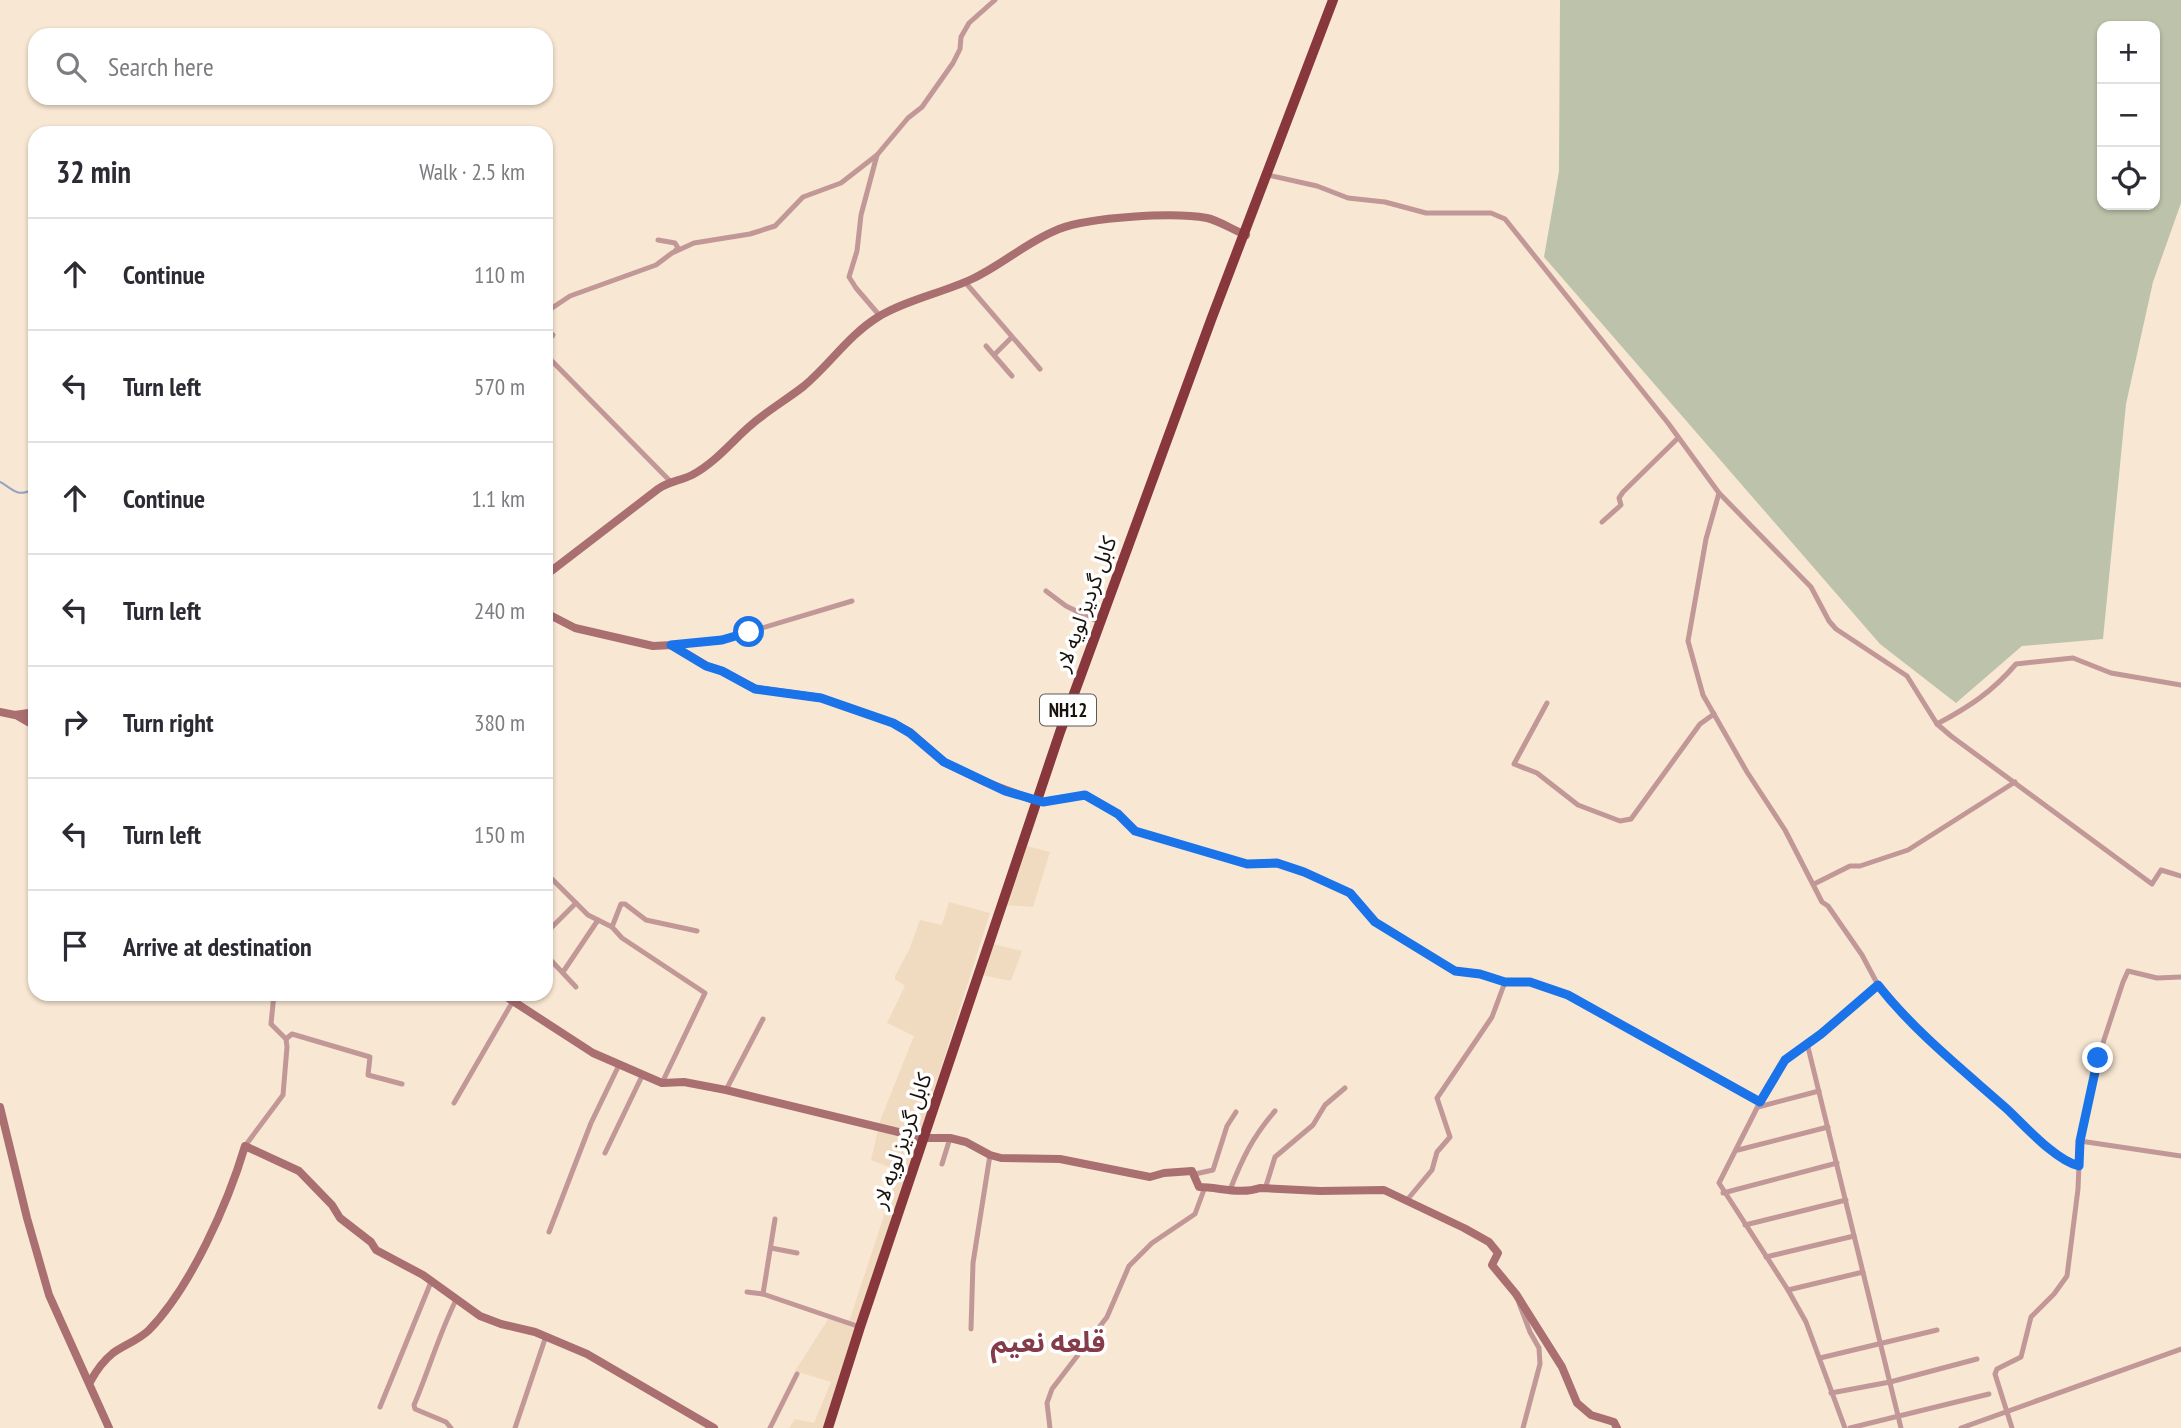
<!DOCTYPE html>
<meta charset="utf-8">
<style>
body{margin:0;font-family:"PT Sans Narrow","Noto Sans Arabic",sans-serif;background:#f2f2f3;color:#2b2b33}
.controls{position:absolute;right:21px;top:21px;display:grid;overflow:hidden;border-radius:14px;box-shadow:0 2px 5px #0004}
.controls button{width:63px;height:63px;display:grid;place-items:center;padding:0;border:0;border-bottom:2px solid #e1e1e2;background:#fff;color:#2b2b33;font:35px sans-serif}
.stop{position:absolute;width:21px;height:21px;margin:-16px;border:5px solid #1a73e8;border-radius:50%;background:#fff}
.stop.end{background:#1a73e8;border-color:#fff;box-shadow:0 2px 7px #0008}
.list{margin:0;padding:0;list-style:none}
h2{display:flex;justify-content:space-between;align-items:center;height:91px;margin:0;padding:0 28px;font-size:30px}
h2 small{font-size:23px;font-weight:400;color:#7c7c81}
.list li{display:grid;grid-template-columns:46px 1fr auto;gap:21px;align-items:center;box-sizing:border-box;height:112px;padding:0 28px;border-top:2px solid #e1e1e2}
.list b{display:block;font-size:26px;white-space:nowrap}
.list em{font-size:23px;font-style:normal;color:#7c7c81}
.icon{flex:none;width:38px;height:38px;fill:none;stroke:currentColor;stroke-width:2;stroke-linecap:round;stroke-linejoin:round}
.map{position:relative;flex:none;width:2181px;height:1428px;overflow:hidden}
.search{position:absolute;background:#fff;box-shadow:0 2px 5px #0004;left:28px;top:28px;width:525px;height:77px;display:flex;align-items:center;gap:18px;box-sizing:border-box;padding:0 24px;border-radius:21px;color:#7c7c81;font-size:26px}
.panel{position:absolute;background:#fff;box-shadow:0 2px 5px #0004;left:28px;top:126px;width:525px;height:875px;border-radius:21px}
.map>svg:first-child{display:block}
.built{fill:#f1dbc0}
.green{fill:#bdc3aa;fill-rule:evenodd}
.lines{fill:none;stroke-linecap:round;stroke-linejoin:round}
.stream{stroke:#93a3c3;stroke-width:2}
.street{stroke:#c19897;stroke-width:5}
.secondary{stroke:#aa6f70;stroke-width:8}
.highway{stroke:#88373c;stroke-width:10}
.route{stroke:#1a73e8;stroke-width:9}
.labels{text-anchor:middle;stroke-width:7;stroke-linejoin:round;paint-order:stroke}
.shield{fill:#fff;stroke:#5d5954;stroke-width:2}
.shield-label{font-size:19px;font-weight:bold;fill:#18120b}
.street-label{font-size:21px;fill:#18120b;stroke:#fff}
.district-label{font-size:28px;font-weight:bold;fill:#843c4a;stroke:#fff}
</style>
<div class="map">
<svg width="2181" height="1428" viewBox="0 0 2181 1428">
<rect width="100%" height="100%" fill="#f8e7d2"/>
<g class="built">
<path d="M1027,846L1050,852L1033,907L1005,905Z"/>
<path d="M949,902L990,913L827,1428H789L795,1419L814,1423L831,1382L795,1371L829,1318L849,1322L894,1185V1169L871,1160L880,1121L914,1036L887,1023L905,986L895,979V976L909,950L920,920L942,925Z"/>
<path d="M993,944L1022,951L1011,981L982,975Z"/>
</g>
<path class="green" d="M1560,0H2181V203L2153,282L2126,404L2103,639L2022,646L1956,703L1880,644L1544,257L1559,171ZM2102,26H2155V205H2102Z"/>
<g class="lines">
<path class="stream" d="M0,482C10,487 17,497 29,491L32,480L35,479"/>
<g class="street">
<path d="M877,155L861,215L857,251L849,277L856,288L880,316"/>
<path d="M1268,175L1317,186L1348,198L1385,202L1426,213H1491L1505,219L1668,423L1719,493L1811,587L1829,621L1836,629L1907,676L1937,724L1951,736L2152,884L2161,870L2181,876"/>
<path d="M658,240L675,243L678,248L675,251"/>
<path d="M965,282L1040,369"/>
<path d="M546,316L552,308L570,296L656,265L672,253L694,243L750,234L775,226L803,197L841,183L877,155L908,118L922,107L953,63L960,49L961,37L969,23L995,0"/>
<path d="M546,329L553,335L546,343"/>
<path d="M986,346L1012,376"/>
<path d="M995,354L1011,338"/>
<path d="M546,355L670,481"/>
<path d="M1719,493L1706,539L1688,641L1703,695L1747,772L1785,830L1822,902L1828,906L1862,955L1878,985L1928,1039L2049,1147L2073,1164L2079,1165"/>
<path d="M1602,522L1621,505L1619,498L1623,492L1678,438"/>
<path d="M1046,591L1066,606L1099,622"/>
<path d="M672,645L722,640L852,601"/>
<path d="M1547,703L1514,764L1537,773L1578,805L1620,821L1631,819L1700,724L1714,714"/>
<path d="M1937,724C1969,707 1992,692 2016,664L2073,658L2111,673L2181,685"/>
<path d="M1037,801L1085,795L1118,814L1135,831L1247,864L1277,863L1304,872L1350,893L1375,922L1455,971L1480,974L1505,982H1530L1568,995L1760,1102"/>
<path d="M546,873L588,915L612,927"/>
<path d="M1814,884L1850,866H1860L1908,850L2015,782"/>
<path d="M546,933L576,903"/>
<path d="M546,955L576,987"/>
<path d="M563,972L598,920"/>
<path d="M286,1039L292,1034L370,1057L368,1075L402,1084"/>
<path d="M1807,1043L1901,1428"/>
<path d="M662,1083L705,993L622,938L612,927L621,904H625L646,920L697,931"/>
<path d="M726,1090L763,1019"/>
<path d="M454,1103L513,1001"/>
<path d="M1758,1107L1819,1091"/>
<path d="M2080,1141L2181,1156"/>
<path d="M245,1146L283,1095L287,1047L286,1039L271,1024L274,994"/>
<path d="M1738,1150L1828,1127"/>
<path d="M605,1153L643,1074"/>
<path d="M942,1164L950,1138"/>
<path d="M1195,1174L1213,1170L1227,1126L1236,1112"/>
<path d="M1265,1189L1275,1157L1313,1125L1325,1105L1345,1088"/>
<path d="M1230,1190C1242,1159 1253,1136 1275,1111"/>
<path d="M1723,1193L1837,1163"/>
<path d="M1407,1200L1432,1170L1437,1152L1450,1137L1437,1098L1492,1017L1505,982"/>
<path d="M1745,1225L1846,1200"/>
<path d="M549,1232L591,1123L619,1065"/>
<path d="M771,1248L797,1253"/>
<path d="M1766,1257L1854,1236"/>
<path d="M1788,1290L1863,1272"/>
<path d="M747,1292L763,1294L860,1327"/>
<path d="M763,1294L775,1219"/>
<path d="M1519,1303L1530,1332L1539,1348L1540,1364L1523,1428"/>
<path d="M971,1329L973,1263L990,1155"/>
<path d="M1820,1358L1937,1330"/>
<path d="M1831,1393L1890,1382L1977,1359"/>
<path d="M380,1407L431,1282"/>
<path d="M451,1428L446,1422L415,1409L414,1405C429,1370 439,1334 456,1300"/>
<path d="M515,1428L546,1336"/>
<path d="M770,1428L797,1374"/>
<path d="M1050,1428L1047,1403L1052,1389L1107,1317L1129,1266L1152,1243L1195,1214L1205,1187"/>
<path d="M1845,1428L1806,1322L1788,1290L1719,1183L1760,1102L1785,1060L1821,1034L1878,985"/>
<path d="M1850,1428L1989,1394"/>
<path d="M1961,1428L2181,1349"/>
<path d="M2012,1428L1995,1374L1997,1369L2021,1357L2031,1317L2054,1294L2067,1276L2078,1189L2080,1141L2098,1058L2123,982L2128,971L2157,978L2181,977"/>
</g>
<g class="secondary">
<path d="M546,575L658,489C669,481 680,481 692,475C720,460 737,434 761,417C775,406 790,397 804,386C830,364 849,335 878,317C906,300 942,293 972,279C1002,265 1028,241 1059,229C1090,217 1174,212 1207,218C1220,221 1233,230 1246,235"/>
<path d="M546,613L575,628L653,646L672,645L707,666L722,671L756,689L821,698L893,723L910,732L944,762L985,782L1036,801"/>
<path d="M0,712L15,715L35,712"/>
<path d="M16,715L35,726"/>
<path d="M502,994L593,1053L662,1083L684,1082L726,1090L923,1138H950L966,1142L990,1155L1001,1158L1060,1159L1150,1177L1164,1173L1192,1171L1199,1187C1219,1187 1240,1195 1260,1188L1320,1191L1384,1190L1464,1228L1489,1242L1498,1253L1492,1265L1516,1294L1562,1367L1577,1403L1591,1415L1614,1422L1617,1428"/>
<path d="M0,1107L27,1218L49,1295L109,1428"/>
<path d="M90,1382C96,1371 103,1361 113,1353C124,1345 139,1340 149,1330C191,1287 228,1203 245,1146L299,1171L332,1205L340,1218L371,1242L376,1250L423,1275L480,1316L501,1324L535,1332L587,1354L714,1428"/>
</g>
<path class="highway" d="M828,1428L860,1327L1060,732L1211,320L1333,0"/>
</g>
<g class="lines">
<path class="route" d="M749,632L722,640L671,645L706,666L722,671L755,689L821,698L893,723L910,733L944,762L1005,791L1043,802L1085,795L1118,814L1135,831L1247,864L1277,863L1304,872L1350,893L1375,922L1455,971L1480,974L1505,982H1530L1568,995L1760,1102L1785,1060L1821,1034L1878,985C1915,1032 1963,1070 2007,1109C2025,1126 2055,1160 2079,1166L2080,1141L2098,1058"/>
</g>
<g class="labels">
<rect class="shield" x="1040" y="694.5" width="56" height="31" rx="5"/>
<g class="shield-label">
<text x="1068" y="717">NH12</text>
</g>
<g class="street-label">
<text transform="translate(1086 604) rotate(-70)" y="7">کابل گردیز لویه لار</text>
<text transform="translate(902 1141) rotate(-71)" y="7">کابل گردیز لویه لار</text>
</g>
<g class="district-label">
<text x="1048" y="1352">قلعه نعيم</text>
</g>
</g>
</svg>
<div class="controls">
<button>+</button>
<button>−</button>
<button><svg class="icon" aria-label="locate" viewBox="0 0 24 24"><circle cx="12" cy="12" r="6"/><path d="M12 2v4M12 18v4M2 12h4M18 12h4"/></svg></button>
</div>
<div class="stop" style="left:749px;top:632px"></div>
<div class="stop end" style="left:2098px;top:1058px"></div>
<div class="search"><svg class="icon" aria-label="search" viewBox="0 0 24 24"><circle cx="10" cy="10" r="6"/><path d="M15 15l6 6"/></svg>Search here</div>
<section class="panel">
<h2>32 min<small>Walk · 2.5 km</small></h2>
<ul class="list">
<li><svg class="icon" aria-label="ahead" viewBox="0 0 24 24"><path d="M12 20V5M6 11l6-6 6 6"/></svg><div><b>Continue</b></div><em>110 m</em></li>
<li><svg class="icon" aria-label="left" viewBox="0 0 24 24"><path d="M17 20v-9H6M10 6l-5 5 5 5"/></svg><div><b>Turn left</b></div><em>570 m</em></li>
<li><svg class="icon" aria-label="ahead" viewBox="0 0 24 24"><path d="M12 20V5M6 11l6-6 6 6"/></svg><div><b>Continue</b></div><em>1.1 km</em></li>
<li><svg class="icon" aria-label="left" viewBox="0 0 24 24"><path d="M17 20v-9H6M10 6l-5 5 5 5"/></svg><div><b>Turn left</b></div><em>240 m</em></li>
<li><svg class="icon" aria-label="right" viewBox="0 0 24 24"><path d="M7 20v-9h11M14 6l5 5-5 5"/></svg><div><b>Turn right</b></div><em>380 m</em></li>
<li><svg class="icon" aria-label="left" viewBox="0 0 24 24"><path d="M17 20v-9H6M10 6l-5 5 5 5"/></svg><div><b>Turn left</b></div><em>150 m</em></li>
<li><svg class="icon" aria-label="arrive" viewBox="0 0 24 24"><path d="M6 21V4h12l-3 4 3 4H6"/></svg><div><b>Arrive at destination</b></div></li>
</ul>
</section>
</div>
